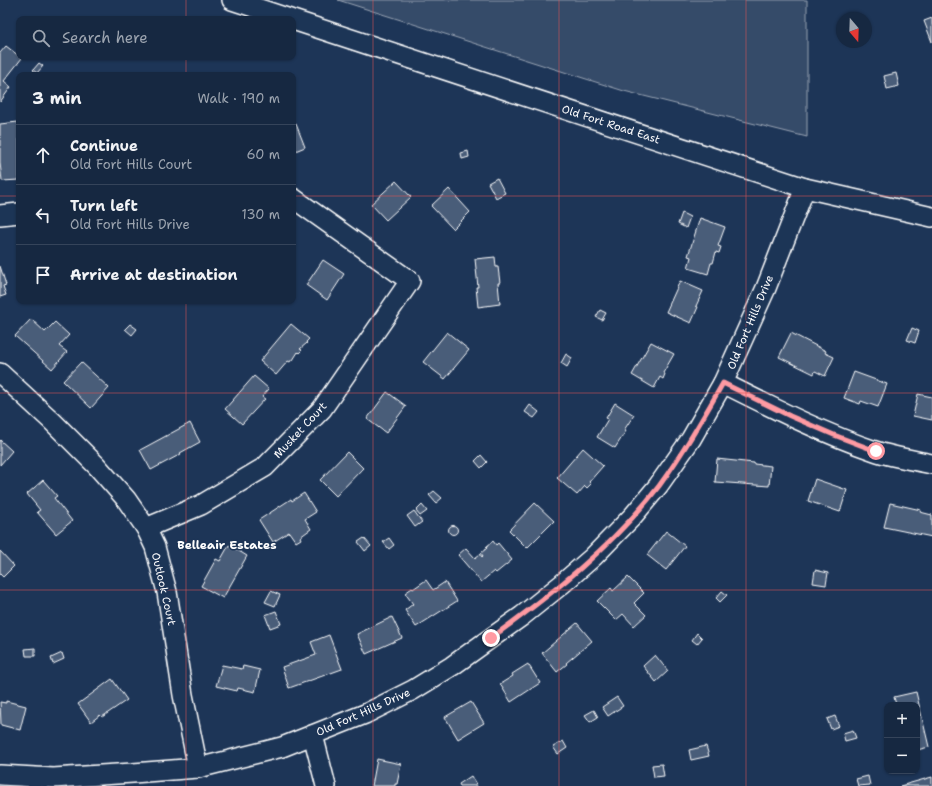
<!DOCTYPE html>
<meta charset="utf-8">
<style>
body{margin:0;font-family:"Shantell Sans",sans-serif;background:#23344c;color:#f1f3f6}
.controls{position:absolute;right:12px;bottom:12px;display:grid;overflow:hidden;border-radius:8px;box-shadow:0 1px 3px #0004}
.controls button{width:36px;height:36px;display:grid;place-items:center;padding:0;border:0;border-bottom:1px solid #35445a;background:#162841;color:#f1f3f6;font:20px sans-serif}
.compass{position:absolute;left:836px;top:12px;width:36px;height:36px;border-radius:50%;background:#162841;box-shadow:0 1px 3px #0004;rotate:161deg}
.stop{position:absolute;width:12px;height:12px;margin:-9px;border:3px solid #ff9aa2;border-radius:50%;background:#fff}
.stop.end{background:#ff9aa2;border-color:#fff;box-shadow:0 1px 4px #0008}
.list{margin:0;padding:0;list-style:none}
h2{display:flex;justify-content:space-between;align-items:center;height:52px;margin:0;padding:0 16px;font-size:17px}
h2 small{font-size:13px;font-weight:400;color:#9ea6b1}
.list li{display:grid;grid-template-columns:26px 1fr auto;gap:12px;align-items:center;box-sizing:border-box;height:60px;padding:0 16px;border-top:1px solid #35445a}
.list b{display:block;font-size:15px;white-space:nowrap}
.list p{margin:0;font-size:13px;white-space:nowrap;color:#9ea6b1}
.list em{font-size:13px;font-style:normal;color:#9ea6b1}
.icon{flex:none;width:22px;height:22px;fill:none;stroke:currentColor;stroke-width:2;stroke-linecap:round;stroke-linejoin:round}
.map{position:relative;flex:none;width:932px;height:786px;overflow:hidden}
.search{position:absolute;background:#162841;box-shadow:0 1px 3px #0004;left:16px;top:16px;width:280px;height:44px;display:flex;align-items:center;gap:10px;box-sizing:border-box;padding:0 14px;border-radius:8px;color:#9ea6b1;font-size:15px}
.panel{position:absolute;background:#162841;box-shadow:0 1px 3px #0004;left:16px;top:72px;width:280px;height:232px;border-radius:8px}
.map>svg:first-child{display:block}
.green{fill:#364b69;stroke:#9aa5b4}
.building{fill:#4a5d79;stroke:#fff}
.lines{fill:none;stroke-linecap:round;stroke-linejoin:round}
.minor-casing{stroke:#fff;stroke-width:22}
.minor{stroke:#1d3557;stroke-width:19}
.route{stroke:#ff9aa2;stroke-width:5}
.grid{fill:none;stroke:#de5353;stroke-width:1;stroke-opacity:0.55}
.labels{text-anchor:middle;stroke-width:3;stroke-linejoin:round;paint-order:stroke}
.street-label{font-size:11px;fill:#fff;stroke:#1d3557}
.neighbourhood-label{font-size:12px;font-weight:bold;fill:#fff;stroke:#1d3557}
</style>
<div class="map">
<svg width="932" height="786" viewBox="0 0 932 786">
<rect width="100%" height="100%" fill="#1d3557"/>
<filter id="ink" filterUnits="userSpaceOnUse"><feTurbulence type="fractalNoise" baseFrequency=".025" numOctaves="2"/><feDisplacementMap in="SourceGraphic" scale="8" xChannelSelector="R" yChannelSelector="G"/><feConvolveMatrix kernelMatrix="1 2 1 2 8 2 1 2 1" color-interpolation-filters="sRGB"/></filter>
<g filter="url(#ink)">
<path class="green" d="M338,0H807V137L624,91Z"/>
<g class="building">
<path d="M932,18V42L924,21Z"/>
<path d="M6,46L19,56V57L22,58L4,81L11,87L0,102V53Z"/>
<path d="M39,63L43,66L37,73L33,70Z"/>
<path d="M896,73L899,86L887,89L884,76Z"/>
<path d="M18,122L19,131V180L2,181L0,163V124Z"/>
<path d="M296,124L305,147L293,152V125Z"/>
<path d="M468,151L469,157L462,159L461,153Z"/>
<path d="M497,178L505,193L496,198L488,183Z"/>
<path d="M396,181L411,197L386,220L371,204Z"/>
<path d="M449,189L470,212L453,229L431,206Z"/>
<path d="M682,213L690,217L686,228L678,224Z"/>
<path d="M700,218L725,227L718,246L721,247L719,253L716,252L713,263H711L708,274L688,268L691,257L688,256Z"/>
<path d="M495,257L496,267H498L500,283H498L500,304L478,307L476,287H478L475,259Z"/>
<path d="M323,260L344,274L327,300L306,285Z"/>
<path d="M0,266L6,285L3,286L6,295L0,297Z"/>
<path d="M680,281L703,291L696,306L698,307L691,323L666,312Z"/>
<path d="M600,310L606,313L602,320L596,317Z"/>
<path d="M31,319L45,332L55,322L69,335L59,346L67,352L52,369L15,336Z"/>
<path d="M130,324L137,329L132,335L125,329Z"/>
<path d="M291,324L309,339L306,342L307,343L300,349L302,350L299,353L298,352L293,360L292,359L290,362L288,361L276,375L260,361Z"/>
<path d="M912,328L919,331L915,343L907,340Z"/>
<path d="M447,332L469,350L445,379L423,362Z"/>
<path d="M791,333L826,351L825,353L834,357L825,376L815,371L814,374L779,357Z"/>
<path d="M651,342L674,354L663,373L665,374L663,379L660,377L654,388L632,375Z"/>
<path d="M566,354L572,358L567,367L561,363Z"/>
<path d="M81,362L109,388L91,408L63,381Z"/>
<path d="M854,372L887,384L878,407L861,401L860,404L844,398Z"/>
<path d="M254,376L269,389L262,397L265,399L242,424L225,409Z"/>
<path d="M387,392L406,406L386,433L367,419Z"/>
<path d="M918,394L932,397V420L913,416Z"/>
<path d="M615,403L634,415L624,430L626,431L615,448L597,437L608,419L606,418Z"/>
<path d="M530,405L539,412L534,418L525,412Z"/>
<path d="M190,423L200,442L180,453L181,454L151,470L140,450Z"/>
<path d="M0,440L12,451L0,465Z"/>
<path d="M583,448L603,466L589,482L591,484L587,488L585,486L577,495L557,478Z"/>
<path d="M347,452L363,468L336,496L320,480Z"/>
<path d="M481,455L487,462L481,468L475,461Z"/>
<path d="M717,459L754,463V464L771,466L769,486L715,482Z"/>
<path d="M815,479L847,490L840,512L808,501Z"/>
<path d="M43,480L57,496L54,498L72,521L56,534L37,512L40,510L27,494Z"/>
<path d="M434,491L442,498L436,503L429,495Z"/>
<path d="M304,493L316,512L305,519L311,529L300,537L301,539L296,542L289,532L273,542L259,520L291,499L292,501Z"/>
<path d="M535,503L554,521L527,548L509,530Z"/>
<path d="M890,503L921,510L920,512L932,515V537L884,527Z"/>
<path d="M422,505L427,511L420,516L416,511Z"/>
<path d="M414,511L422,522L415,527L407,516Z"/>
<circle cx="453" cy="530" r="4.5"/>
<path d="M666,531L685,546L666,570L647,555Z"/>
<path d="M364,538L371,546L365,551L358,542Z"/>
<path d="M389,538L394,545L389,549L383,542Z"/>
<path d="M493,541L496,545L498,543L512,560L496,573L494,571L481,582L458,555L466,548L475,558L480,554L482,557L483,556L481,553L487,548L486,547Z"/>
<path d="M229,545L247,556L223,598L201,586L216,559L220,561Z"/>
<path d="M0,551L14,566L3,577L0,574Z"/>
<path d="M815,570L828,573L826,585L813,583Z"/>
<path d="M628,577L644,593L634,603L646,615L634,626L623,614L616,620L597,601L611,588L613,591Z"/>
<path d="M426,580L433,590L445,582L457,601L416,627L405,610L413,604L405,593L412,588L413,589Z"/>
<path d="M271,591L280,595L275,606L265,602Z"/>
<path d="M722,591L727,595L720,602L716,598Z"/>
<path d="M276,611L281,624L270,628L265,615Z"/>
<path d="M392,617L402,638L366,654L357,634Z"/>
<path d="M577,623L592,641L566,663L567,664L557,672L542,653Z"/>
<path d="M697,633L702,638L697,644L692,640Z"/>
<path d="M329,635L342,669L289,688L282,667L316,655L311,642Z"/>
<path d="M35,648V656H26L25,649Z"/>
<path d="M62,653L64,659L53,664L51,658Z"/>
<path d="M655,655L668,671L656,682L643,666Z"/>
<path d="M528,664L540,683L511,702L500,684L513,676L512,674Z"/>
<path d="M222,665L242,669L243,666L260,670L255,692L238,688L237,691L216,686Z"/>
<path d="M112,679L127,700L102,717L100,715L91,722L78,704Z"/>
<path d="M916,692L929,747L917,750V705H896L894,697Z"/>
<path d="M617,697L623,706L608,716L602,707Z"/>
<path d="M6,701L26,706L20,730L1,725L0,702L6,703Z"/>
<path d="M471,702L484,723L458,739L445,717Z"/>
<path d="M594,710L598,717L590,722L585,715Z"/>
<path d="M835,716L839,726L831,729L827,719Z"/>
<path d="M853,730L856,738L845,741L843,733Z"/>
<path d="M563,741L567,748L558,754L553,747Z"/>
<path d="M706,746L709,756L691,760L689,750Z"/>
<path d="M377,759L401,764L397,784H395V786H372Z"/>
<path d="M662,764L664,776L654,777L652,765Z"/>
<path d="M471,776L477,786H460L459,784Z"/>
<path d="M868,776L870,785L858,786L856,779Z"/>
<path d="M932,777V786H900Z"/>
</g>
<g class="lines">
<g class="minor-casing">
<g id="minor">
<path d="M232,0L290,19"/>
<path d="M293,20L805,188L932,217"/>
<path d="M0,215L19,213"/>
<path d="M0,373L53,422L96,465L126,499L146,528L155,547L167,592L183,695L198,768"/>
<path d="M723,383C773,408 822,433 875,451C893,457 913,460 932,464"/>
<path d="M146,528L201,505L265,467L322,409L410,281L293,198"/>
<path d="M313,735L326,786"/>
<path d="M0,775L53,778L133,773L198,768L282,747L365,714L413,690L452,666L491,638L522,616L562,584L593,557L632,517L658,486L691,439L723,383L766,288L805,188"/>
</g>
</g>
<use href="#minor" class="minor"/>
</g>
</g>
<g class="lines" filter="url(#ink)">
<path class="route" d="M491,638C552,594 613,546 659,486C683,453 703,418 723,383L790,416L834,435L876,451"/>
</g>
<path class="grid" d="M186,0V19M373,0V786M559,0V786M746,0V786M186,57V75M0,196H19M293,196H932M186,301V786M0,393H932M0,590H932"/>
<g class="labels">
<g class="street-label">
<text transform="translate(611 124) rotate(18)" y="4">Old Fort Road East</text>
<text transform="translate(750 322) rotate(-67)" y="4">Old Fort Hills Drive</text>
<text transform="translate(300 430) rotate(-47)" y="4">Musket Court</text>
<text transform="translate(164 589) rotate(77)" y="4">Outlook Court</text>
<text transform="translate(363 712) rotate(-24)" y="4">Old Fort Hills Drive</text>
</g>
<g class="neighbourhood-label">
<text x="227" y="549">Belleair Estates</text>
</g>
</g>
</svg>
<div class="controls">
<button>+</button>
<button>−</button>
</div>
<svg class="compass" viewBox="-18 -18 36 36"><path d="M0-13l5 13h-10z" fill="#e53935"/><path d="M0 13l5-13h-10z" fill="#9ea6b1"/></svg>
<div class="stop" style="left:876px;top:451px"></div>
<div class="stop end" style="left:491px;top:638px"></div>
<div class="search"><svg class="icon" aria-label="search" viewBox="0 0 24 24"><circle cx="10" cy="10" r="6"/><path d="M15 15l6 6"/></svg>Search here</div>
<section class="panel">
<h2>3 min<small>Walk · 190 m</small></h2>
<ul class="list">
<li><svg class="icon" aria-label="ahead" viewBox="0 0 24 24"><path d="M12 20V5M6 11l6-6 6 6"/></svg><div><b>Continue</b><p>Old Fort Hills Court</p></div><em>60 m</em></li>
<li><svg class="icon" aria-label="left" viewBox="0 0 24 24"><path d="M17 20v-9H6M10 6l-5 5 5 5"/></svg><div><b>Turn left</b><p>Old Fort Hills Drive</p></div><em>130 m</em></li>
<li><svg class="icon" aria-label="arrive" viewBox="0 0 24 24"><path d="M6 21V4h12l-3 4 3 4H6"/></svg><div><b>Arrive at destination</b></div></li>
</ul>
</section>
</div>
